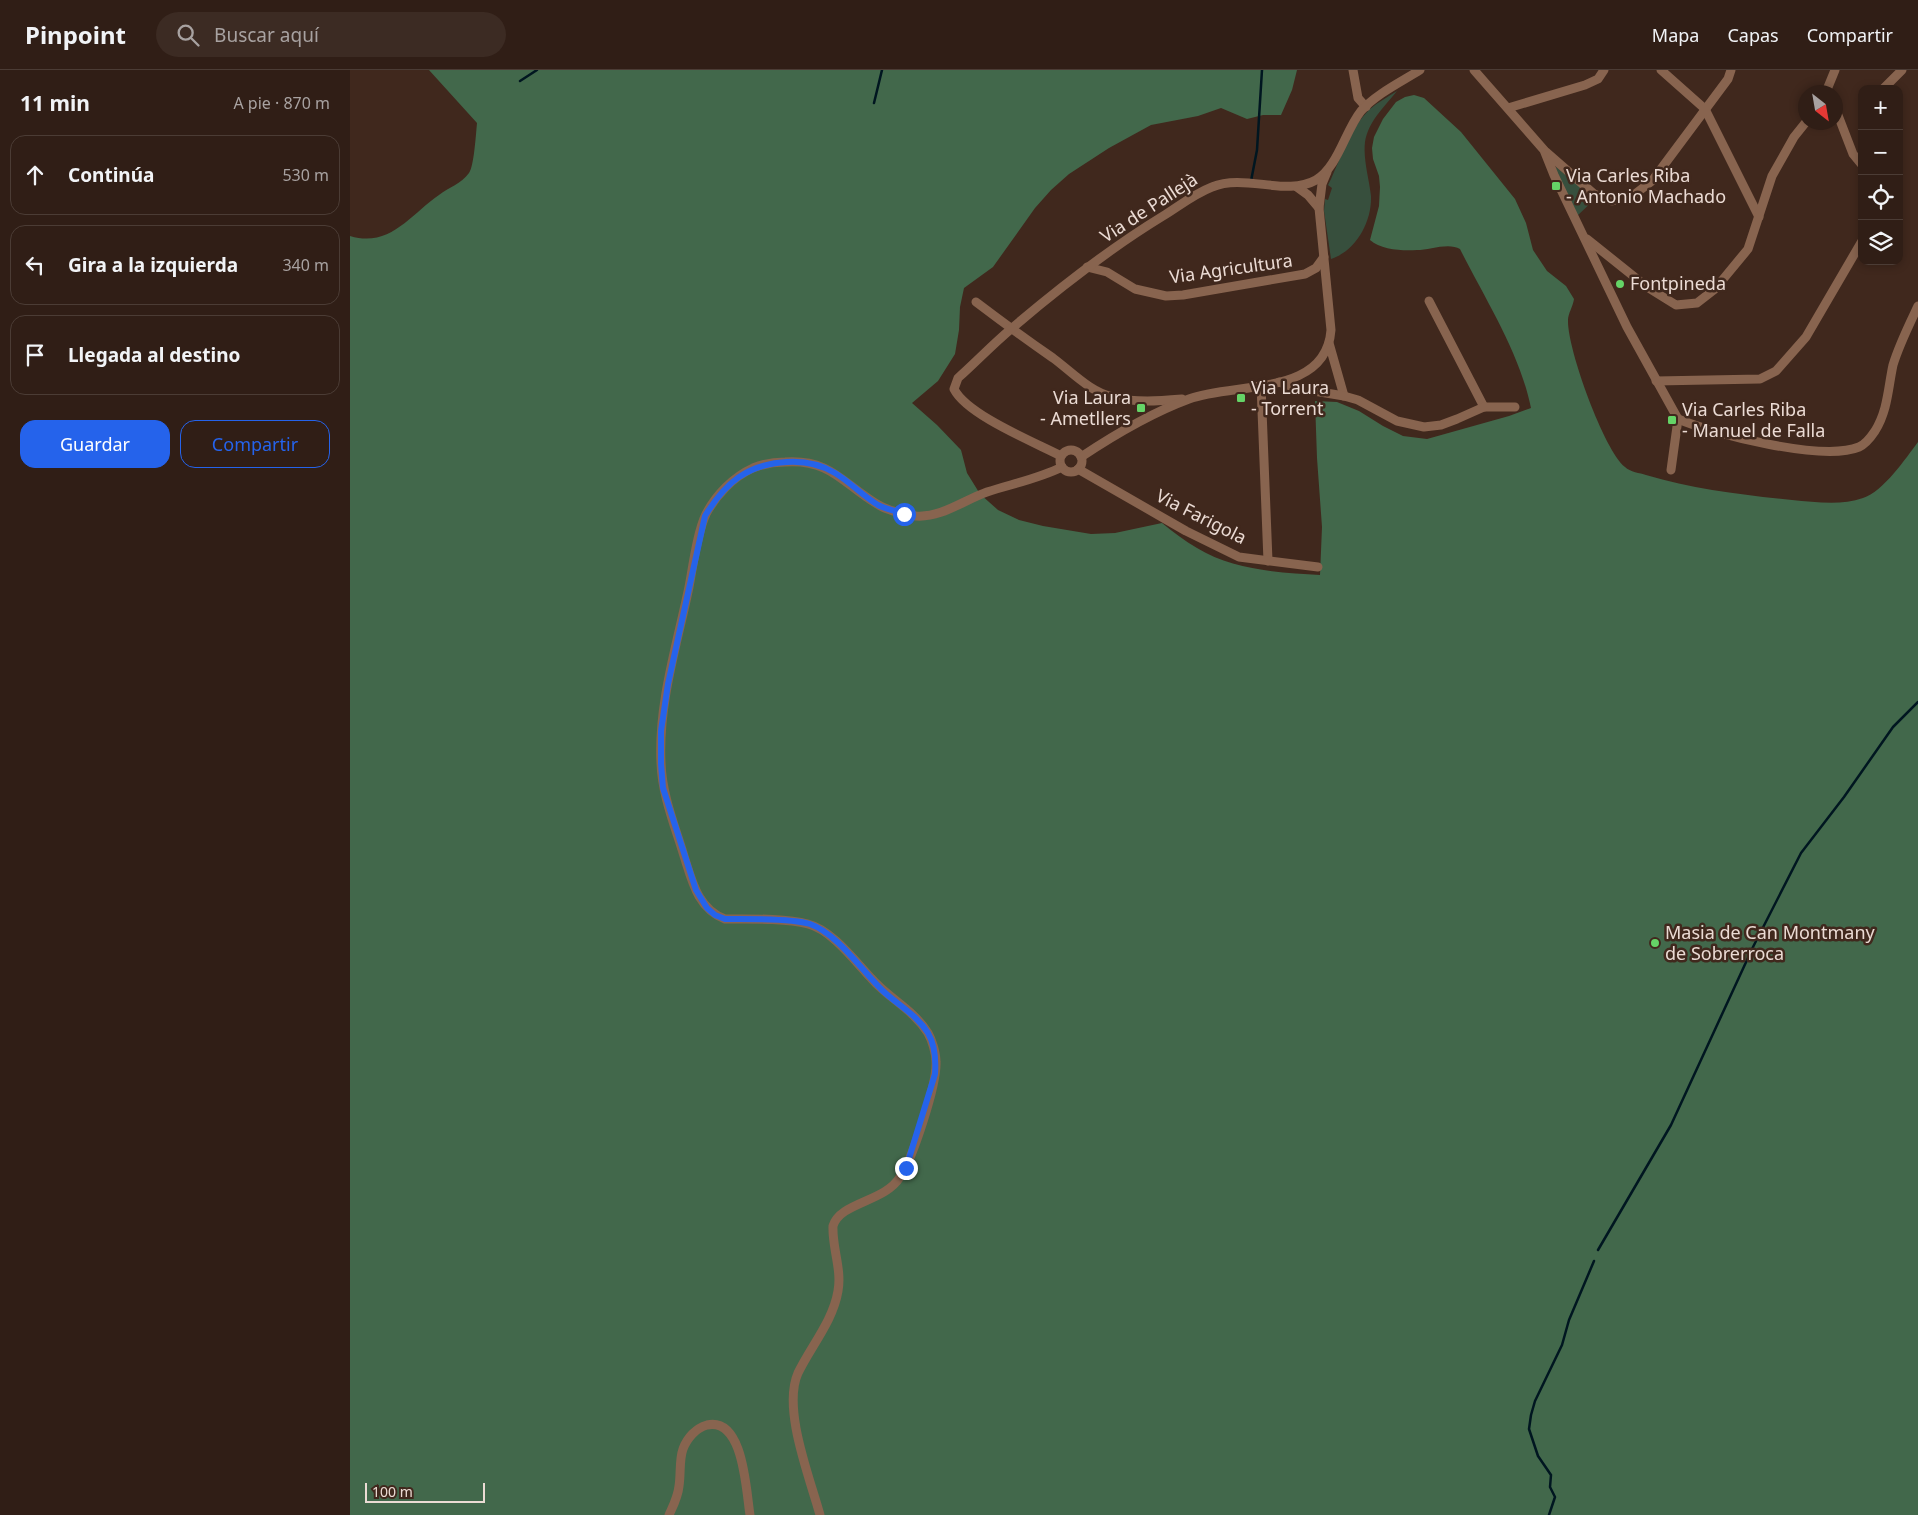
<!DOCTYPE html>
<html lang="es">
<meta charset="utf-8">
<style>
body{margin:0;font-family:"Noto Sans",sans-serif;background:#3c2b23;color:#f1f3f6}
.controls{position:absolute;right:15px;top:15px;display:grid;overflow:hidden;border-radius:10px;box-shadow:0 2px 8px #0003}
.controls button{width:45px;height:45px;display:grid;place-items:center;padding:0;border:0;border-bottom:1px solid #4b3c35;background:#301e16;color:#f1f3f6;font:25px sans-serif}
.compass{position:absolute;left:1448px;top:15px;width:45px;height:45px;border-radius:50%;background:#301e16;box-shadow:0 2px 8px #0003;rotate:149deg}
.scale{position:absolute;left:15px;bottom:12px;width:120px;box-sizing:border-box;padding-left:5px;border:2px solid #ebdbd4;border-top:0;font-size:14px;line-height:18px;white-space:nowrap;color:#ebdbd4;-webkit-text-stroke:4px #40281d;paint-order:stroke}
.stop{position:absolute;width:15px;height:15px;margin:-11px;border:4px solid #2563eb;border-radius:50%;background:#fff}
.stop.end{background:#2563eb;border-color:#fff;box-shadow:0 1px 5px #0008}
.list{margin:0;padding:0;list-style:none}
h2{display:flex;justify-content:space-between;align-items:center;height:65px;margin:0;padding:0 20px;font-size:21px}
h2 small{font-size:16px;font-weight:400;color:#a8a2a1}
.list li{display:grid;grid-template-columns:32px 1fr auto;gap:15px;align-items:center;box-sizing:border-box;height:80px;margin:0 10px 10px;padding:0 10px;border:1px solid #4b3c35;border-radius:15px}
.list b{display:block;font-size:19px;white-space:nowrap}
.list em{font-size:16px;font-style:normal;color:#a8a2a1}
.actions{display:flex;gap:10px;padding:15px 20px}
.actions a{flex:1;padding:11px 0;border:1px solid #2563eb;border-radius:15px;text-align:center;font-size:18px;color:#2563eb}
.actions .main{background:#2563eb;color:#fff}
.icon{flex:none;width:28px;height:28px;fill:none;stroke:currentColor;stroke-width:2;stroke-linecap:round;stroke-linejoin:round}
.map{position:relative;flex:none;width:1568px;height:1445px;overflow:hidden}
header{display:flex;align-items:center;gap:30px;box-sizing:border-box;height:70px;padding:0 25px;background:#301e16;border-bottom:1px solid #4b3c35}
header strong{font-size:24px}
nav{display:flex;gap:28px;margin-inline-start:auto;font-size:18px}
.search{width:350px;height:45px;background:#3c2b23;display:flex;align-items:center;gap:12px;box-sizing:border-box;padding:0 18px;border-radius:28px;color:#a8a2a1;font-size:19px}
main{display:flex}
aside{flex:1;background:#301e16}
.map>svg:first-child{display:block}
.green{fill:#374f3d}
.forest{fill:#42684b}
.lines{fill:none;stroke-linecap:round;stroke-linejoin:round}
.stream{stroke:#001620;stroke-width:2.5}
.minor{stroke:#88644f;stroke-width:9}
.route{stroke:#2563eb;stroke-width:6}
.poi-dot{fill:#65d467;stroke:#40281d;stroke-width:2}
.labels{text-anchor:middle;stroke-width:5;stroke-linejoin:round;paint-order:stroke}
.poi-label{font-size:18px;fill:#ebdbd4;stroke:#40281d;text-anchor:start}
.street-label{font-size:18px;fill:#ebdbd4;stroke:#40281d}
</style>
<header>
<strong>Pinpoint</strong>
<div class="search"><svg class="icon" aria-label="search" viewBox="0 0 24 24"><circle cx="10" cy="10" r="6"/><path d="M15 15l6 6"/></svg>Buscar aquí</div>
<nav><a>Mapa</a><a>Capas</a><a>Compartir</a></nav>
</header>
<main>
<aside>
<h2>11 min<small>A pie · 870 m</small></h2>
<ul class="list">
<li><svg class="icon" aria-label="ahead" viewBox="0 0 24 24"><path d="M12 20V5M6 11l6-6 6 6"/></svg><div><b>Continúa</b></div><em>530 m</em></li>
<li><svg class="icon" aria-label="left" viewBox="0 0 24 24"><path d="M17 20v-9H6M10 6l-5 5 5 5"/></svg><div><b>Gira a la izquierda</b></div><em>340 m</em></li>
<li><svg class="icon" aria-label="arrive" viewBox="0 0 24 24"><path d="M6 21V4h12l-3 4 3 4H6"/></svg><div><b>Llegada al destino</b></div></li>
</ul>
<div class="actions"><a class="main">Guardar</a><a>Compartir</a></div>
</aside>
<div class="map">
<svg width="1568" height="1445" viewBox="0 0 1568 1445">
<rect width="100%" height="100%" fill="#40281d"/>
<g class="green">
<path d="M1047,21C1034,37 1018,52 1015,72C1013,90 1019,108 1021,126C1022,152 1006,181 981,189L974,141L975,129L978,130L982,118L978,115L981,109C992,85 1001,57 1020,39C1028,32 1038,27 1047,21Z"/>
<path d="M1206,97L1245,129L1227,146L1205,99Z"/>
</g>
<path class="forest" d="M79,0H947L942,20L931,45H913L897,49L871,38L848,46L801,55L759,78L719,104L701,120L685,138L643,197L614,218L610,237L609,260L605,284L588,311L562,333L587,355L611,380L617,403L630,424L648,440L669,450L693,456L741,464L765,463L812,453C823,462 835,471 847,478C883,500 930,503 970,505L972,457L967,388L965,331L987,332L1009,341L1033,356L1053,366L1077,369L1159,346L1181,338C1170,283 1135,229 1110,179C1099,172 1079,180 1067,180C1053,181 1031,180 1020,170L1029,136L1030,117L1029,106L1023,89L1022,78L1024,67L1033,49L1046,32L1055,27L1064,25L1074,28L1111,62L1165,129L1176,153L1183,180L1197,201L1216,216L1224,229C1223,236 1218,244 1218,250C1217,278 1254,380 1275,397C1280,402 1290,403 1296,405C1343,419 1393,425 1442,430C1465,432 1491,436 1513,428C1533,422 1556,388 1568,372V1445H0V166C40,178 60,145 89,125C99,117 111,114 119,103C124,97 126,63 127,53Z"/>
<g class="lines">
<g class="stream">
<path d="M170,11L187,0"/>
<path d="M524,33L532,0"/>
<path d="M901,111L907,80L912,0"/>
<path d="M1248,1180L1321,1055L1403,877L1451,783L1494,727L1543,657L1568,632"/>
<path d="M1199,1445L1205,1427L1200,1417L1201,1405L1188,1386L1179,1359L1181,1345L1185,1331L1212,1275L1219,1250L1244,1191"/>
</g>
<g class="minor">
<path d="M1003,0L1008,28L1016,37"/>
<path d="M1124,0L1194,80L1204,105L1277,257L1328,349L1321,400"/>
<path d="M1311,0L1355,39L1409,147"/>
<path d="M1533,19L1552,0"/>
<path d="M1476,22L1485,0"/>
<path d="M1158,38L1235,15L1248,9L1254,0"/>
<path d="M1486,40L1503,84L1512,95"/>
<path d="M1196,82L1244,124L1262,131L1285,124L1302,111L1378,9L1381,0"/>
<path d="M947,117L958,125L969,138"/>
<path d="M1237,169L1297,217L1326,235L1347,233L1365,219L1398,179L1422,106L1444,67L1456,52"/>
<path d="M737,197L757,202L785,219L816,226L833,225L955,204L966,198L974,187"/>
<path d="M1079,231L1134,337"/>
<path d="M626,232C651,251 677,270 703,288C722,302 740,322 763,327C786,333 809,331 832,329"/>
<path d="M979,273L994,326"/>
<path d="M1306,311L1410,309L1426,301L1456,267L1512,171"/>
<path d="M929,312L946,318L994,326L1008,330L1047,351L1074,357L1091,355L1107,349L1134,337H1165"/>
<path d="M911,315L918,491"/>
<path d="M1328,349C1364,364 1473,392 1509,377C1516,374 1521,367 1525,361C1538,340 1538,318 1543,295C1549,275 1559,255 1568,236"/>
<circle cx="721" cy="391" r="11"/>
<path d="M711,386C684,372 617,345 604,319L608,308C626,292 643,274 661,259C709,218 759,179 813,146C829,136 844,124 862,117C895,103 936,127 966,110C988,97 995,61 1011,41C1026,24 1051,12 1070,0"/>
<path d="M731,387C764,365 801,343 839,329C885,312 976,327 981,260L969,138L972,114L977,102"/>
<path d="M728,399L836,461L889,487L968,497"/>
<path d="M319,1445C323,1436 328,1427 329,1416C331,1404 329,1390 333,1379C337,1368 346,1358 357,1355C394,1347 396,1421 400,1445"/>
<path d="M470,1445C460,1408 432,1339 448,1303C461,1276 483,1251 488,1221C492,1199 482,1178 483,1156C490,1132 535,1132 550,1107C563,1088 587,1014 586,992C586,983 582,970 578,963C564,940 538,928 521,908C505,891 482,860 458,854C435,848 400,849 375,849C348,839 342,811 334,786C325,756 312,725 311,693C308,634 327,575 339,517C343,496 347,463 356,444C366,425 383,407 403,398C413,394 424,392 435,392C481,389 492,413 527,434C538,441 553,444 566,446C591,448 614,430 637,422C661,414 688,409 712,397"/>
</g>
</g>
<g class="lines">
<path class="route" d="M554,444C545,441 536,439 528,435C513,426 500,412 485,403C470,394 454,391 437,392C397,394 375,413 355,446L318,614L311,661V694L313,718L346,820L357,838L365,845L375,849C396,849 441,848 460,854C488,864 512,901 533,921C548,935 567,945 578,963C585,975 586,990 585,1004L556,1098"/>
</g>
<g class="poi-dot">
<rect x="1201" y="111" width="10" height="10" rx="2.5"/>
<circle cx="1270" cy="214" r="5"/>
<rect x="886" y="323" width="10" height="10" rx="2.5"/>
<rect x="786" y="333" width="10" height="10" rx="2.5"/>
<rect x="1317" y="345" width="10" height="10" rx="2.5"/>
<circle cx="1305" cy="873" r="5"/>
</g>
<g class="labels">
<g class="poi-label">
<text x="1216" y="112">Via Carles Riba<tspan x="1216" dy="21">- Antonio Machado</tspan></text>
<text x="1280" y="220">Fontpineda</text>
<text x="901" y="324">Via Laura<tspan x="901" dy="21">- Torrent</tspan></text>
<text x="781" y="334" text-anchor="end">Via Laura<tspan x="781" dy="21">- Ametllers</tspan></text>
<text x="1332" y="346">Via Carles Riba<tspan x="1332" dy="21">- Manuel de Falla</tspan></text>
<text x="1315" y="869">Masia de Can Montmany<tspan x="1315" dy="21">de Sobrerroca</tspan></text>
</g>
<g class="street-label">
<text transform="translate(799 138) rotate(-33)" y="6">Via de Pallejà</text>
<text transform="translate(881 199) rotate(-8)" y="6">Via Agricultura</text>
<text transform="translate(851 447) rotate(27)" y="6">Via Farigola</text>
</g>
</g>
</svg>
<div class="controls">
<button>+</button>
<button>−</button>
<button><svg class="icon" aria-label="locate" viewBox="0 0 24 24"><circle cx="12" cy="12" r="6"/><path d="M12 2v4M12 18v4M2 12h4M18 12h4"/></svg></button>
<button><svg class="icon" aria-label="layers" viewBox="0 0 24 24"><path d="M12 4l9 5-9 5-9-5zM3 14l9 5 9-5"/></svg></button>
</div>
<svg class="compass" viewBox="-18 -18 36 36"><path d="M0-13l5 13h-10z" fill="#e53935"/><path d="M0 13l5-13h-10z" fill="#a8a2a1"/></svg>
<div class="scale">100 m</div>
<div class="stop" style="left:554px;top:444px"></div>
<div class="stop end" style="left:556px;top:1098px"></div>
</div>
</main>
